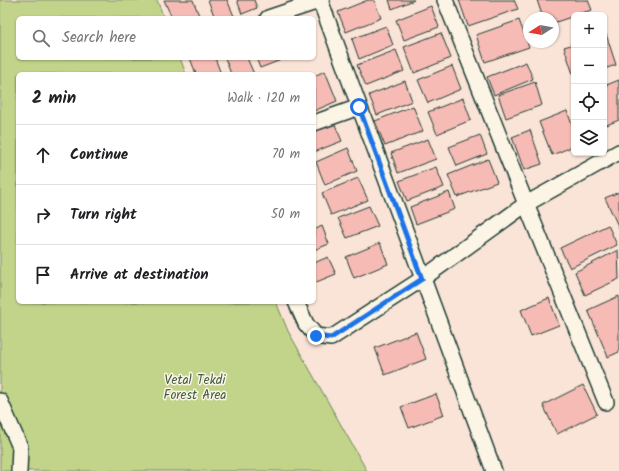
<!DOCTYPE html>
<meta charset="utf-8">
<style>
body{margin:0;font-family:Kalam,sans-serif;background:#f6f6f6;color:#202124}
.controls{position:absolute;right:12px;top:12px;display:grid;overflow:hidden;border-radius:6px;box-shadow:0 1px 3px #0004}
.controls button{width:36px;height:36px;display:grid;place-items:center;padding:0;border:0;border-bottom:1px solid #e0e0e0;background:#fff;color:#202124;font:20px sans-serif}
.compass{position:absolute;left:523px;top:12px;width:36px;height:36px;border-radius:50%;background:#fff;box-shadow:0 1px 3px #0004;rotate:259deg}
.stop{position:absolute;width:12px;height:12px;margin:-9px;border:3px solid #1a73e8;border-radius:50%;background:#fff}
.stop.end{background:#1a73e8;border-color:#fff;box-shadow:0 1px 4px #0008}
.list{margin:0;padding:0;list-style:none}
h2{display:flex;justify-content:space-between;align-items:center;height:52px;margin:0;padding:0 16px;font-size:17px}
h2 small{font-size:13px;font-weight:400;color:#757577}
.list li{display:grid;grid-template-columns:26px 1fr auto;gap:12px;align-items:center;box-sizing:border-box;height:60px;padding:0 16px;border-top:1px solid #e0e0e0}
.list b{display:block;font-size:15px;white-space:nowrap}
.list em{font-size:13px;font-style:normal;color:#757577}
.icon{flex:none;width:22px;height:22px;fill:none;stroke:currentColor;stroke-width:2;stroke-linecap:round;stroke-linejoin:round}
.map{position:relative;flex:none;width:619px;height:471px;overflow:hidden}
.search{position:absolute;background:#fff;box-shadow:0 1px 3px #0004;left:16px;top:16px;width:300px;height:44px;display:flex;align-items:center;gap:10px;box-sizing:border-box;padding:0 14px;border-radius:6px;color:#757577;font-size:15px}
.panel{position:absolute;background:#fff;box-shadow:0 1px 3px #0004;left:16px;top:72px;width:300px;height:232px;border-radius:6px}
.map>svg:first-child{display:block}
.green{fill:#c1d489;stroke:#70885e}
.building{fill:#f7bbb5;stroke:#1f3d34}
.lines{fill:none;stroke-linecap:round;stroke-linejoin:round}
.street-casing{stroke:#1f3d34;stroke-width:18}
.street{stroke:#fcf5e5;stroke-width:15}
.route{stroke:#1a73e8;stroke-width:5}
.labels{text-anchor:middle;stroke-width:3;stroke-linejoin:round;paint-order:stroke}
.park-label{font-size:13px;fill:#3f5b45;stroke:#fcf5e5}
</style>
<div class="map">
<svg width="619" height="471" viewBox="0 0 619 471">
<rect width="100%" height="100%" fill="#fae4d7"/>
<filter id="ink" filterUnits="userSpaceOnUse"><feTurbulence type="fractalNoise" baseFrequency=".025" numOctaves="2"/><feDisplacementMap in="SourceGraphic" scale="8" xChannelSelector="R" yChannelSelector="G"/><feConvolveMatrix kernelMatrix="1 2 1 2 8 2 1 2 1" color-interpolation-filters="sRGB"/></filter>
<g filter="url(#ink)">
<path class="green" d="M0,0H157L164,18H18V58H180L186,74H18V302H276L288,331L367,471H0Z"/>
<g class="building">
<path d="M164,0H193L200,18H172Z"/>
<path d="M208,0H227L234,16L228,18H215Z"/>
<path d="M237,0H254L257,8L242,14Z"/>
<path d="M368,0H374L381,18L346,32L338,12Z"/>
<path d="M389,0H414L392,9Z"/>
<path d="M459,0H514L518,9L468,26Z"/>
<path d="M537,0H588L592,10L574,15V16L553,23V18H543Z"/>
<path d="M431,6L439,27L404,40L396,20Z"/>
<path d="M519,20L529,47L485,62L476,35Z"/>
<path d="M386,26L393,45L359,59L352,39Z"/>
<path d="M441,33L451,58L414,73L404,47Z"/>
<path d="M604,34H606L616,65L604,69Z"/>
<path d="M574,44V77L564,47Z"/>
<path d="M396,50L404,71L366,86L357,65Z"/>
<path d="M190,58H215L221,74H196Z"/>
<path d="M225,58H247L254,74H231Z"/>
<path d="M256,58H281V60L260,68Z"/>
<path d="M526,62L533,79L494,95L487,77Z"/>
<path d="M452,66L461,89L428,103L418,80Z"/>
<path d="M325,71L337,101L314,111V76Z"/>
<path d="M619,80V120L604,126V86Z"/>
<path d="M405,81L412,101L377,115L369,95Z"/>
<path d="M535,82L542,105L506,118L498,95Z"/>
<path d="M463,98L471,120L437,134L428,112Z"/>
<path d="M413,106L423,131L385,146L375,121Z"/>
<path d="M567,111L574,130V146L552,155L539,122Z"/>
<path d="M333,120L342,141L314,152V128Z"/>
<path d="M530,130L542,164L524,170L512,137Z"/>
<path d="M480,135L487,154L457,166L449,147Z"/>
<path d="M428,139L436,159L398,173L391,153Z"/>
<path d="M348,148L357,171L325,185L316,162Z"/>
<path d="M488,159L497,182L457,197L448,175Z"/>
<path d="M436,167L444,187L407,201L399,181Z"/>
<path d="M358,178L368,200L331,215L322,193Z"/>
<path d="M449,192L455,209L416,224L410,207Z"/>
<path d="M619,192V228L605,198Z"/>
<path d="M369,206L378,226L347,238L338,218Z"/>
<path d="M608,225L617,245L570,268L560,248Z"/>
<path d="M322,226L329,244L314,250V230Z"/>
<path d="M380,243L388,264L354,278L346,257Z"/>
<path d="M618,250L619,279L585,295L575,272Z"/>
<path d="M328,257L336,274L314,283V263Z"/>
<path d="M619,296V352L608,357L588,310Z"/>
<path d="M549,298L559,325L531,336L521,310Z"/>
<path d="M416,332L426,359L385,375L375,348Z"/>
<path d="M583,385L597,414L557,434L543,405Z"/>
<path d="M436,394L444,415L409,428L401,407Z"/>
</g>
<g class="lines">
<g class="street-casing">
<g id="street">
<path d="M320,0L494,471"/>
<path d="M445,0L526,204L606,402"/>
<path d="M268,18L322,0"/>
<path d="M314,123L359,107"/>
<path d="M296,302L306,324L316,336L331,338L422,279L526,204L619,152"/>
<path d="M0,401L20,447L19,471"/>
</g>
</g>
<use href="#street" class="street"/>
</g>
</g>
<g class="lines" filter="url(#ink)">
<path class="route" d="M316,336L331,338L422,279L359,107"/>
</g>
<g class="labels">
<g class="park-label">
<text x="195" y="384">Vetal Tekdi<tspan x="195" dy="15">Forest Area</tspan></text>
</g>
</g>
</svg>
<div class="controls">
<button>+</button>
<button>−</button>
<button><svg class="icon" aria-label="locate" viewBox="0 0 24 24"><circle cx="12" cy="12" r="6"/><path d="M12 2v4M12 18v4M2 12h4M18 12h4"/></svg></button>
<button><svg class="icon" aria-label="layers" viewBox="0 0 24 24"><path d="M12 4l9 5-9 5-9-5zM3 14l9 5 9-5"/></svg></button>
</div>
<svg class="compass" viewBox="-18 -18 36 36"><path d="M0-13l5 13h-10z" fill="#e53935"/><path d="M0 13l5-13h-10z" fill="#757577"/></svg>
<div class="stop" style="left:359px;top:107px"></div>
<div class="stop end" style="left:316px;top:336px"></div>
<div class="search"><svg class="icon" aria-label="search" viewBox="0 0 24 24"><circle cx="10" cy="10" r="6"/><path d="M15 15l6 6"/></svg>Search here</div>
<section class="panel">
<h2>2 min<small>Walk · 120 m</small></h2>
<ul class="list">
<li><svg class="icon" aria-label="ahead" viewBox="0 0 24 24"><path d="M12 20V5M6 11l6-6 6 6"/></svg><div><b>Continue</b></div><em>70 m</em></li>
<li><svg class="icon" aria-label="right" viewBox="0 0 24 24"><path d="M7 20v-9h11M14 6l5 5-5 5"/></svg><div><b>Turn right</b></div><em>50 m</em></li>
<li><svg class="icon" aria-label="arrive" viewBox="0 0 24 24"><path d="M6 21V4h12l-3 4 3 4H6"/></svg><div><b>Arrive at destination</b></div></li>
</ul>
</section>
</div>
